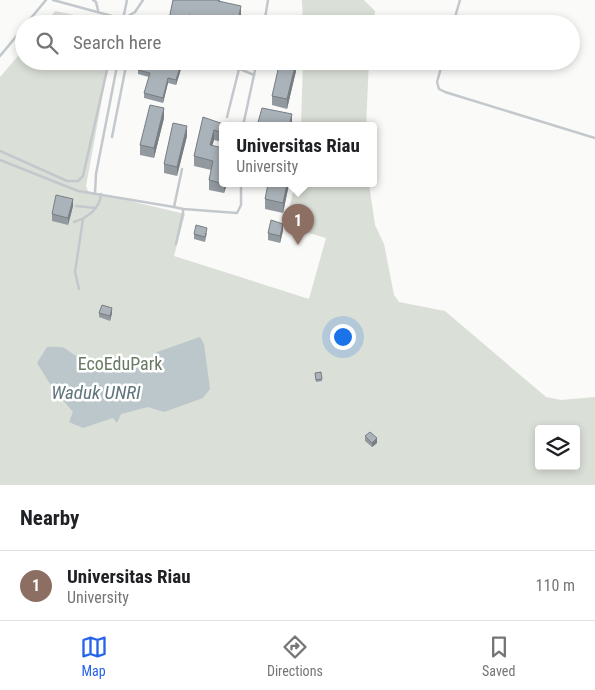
<!DOCTYPE html>
<style>
body{margin:0;font-family:"Roboto Condensed",sans-serif;background:#f2f2f2;color:#202124}
.controls{position:absolute;right:15px;bottom:15px;display:grid;overflow:hidden;border-radius:5px;box-shadow:0 2px 8px #0003}
.controls button{width:45px;height:45px;display:grid;place-items:center;padding:0;border:0;border-bottom:1px solid #e0e0e0;background:#fff;color:#202124;font:25px sans-serif}
.you{position:absolute;left:342px;top:336px;width:18px;height:18px;margin:-12px;border:4px solid #fff;border-radius:50%;background:#1a73e8;box-shadow:0 0 0 8px #1a73e833}
.badge{display:grid;place-items:center;width:32px;height:32px;border-radius:50%;background:#2563eb;color:#fff;font-size:16px;font-weight:700}
.pin{position:absolute;translate:-50% -41px;filter:drop-shadow(0 1px 2px #0008)}
.pin::after{content:'';position:absolute;top:26px;width:18px;height:15px;background:inherit;clip-path:polygon(0 0,100% 0,50% 100%)}
.popup{position:absolute;left:219px;top:122px;width:158px;height:65px;box-sizing:border-box;display:grid;place-content:center;border-radius:5px;background:#fff;filter:drop-shadow(0 1px 4px #0005);font-size:16px;white-space:nowrap;color:#757577}
.popup b{font-size:19px;color:#202124}
.popup::after{content:'';position:absolute;left:50%;top:100%;margin-left:-10px;border:10px solid transparent;border-top-color:#fff}
.list{margin:0;padding:0;list-style:none}
h2{display:flex;justify-content:space-between;align-items:center;height:65px;margin:0;padding:0 20px;font-size:21px}
h2 small{font-size:16px;font-weight:400;color:#757577}
.list li{display:grid;grid-template-columns:32px 1fr auto;gap:15px;align-items:center;box-sizing:border-box;height:70px;padding:0 20px;border-top:1px solid #e0e0e0}
.list b{display:block;font-size:19px;white-space:nowrap}
.list p{margin:0;font-size:16px;white-space:nowrap;color:#757577}
.list em{font-size:16px;font-style:normal;color:#757577}
.icon{flex:none;width:28px;height:28px;fill:none;stroke:currentColor;stroke-width:2;stroke-linecap:round;stroke-linejoin:round}
.map{position:relative;flex:none;width:595px;height:485px;overflow:hidden}
.search{position:absolute;background:#fff;box-shadow:0 2px 8px #0003;left:15px;right:15px;top:15px;height:55px;display:flex;align-items:center;gap:12px;box-sizing:border-box;padding:0 18px;border-radius:28px;color:#757577;font-size:19px}
.sheet{height:135px;background:#fff}
nav{display:flex;justify-content:space-around;align-items:center;box-sizing:border-box;height:70px;border-top:1px solid #e0e0e0;background:#fff;font-size:14px;color:#757577}
nav a{display:grid;justify-items:center;gap:2px}
nav .on{color:#2563eb}
.map>svg:first-child{display:block}
.green{fill:#dadfd7;fill-rule:evenodd}
.water{fill:#bbc7cb}
.lines{fill:none;stroke-linecap:round;stroke-linejoin:round}
.lane{stroke:#c3c8cc;stroke-width:2.5}
.wall{fill:#929a9f}
.shaded-wall{fill:#777d82}
.building{fill:#aab3b9;stroke:#777d82}
.labels{text-anchor:middle;stroke-width:5;stroke-linejoin:round;paint-order:stroke}
.park-label{font-size:18px;fill:#687a64;stroke:#fff}
.water-label{font-size:19px;font-style:italic;fill:#60757c;stroke:#fff}
</style>
<div class="map">
<svg width="595" height="485" viewBox="0 0 595 485">
<rect width="100%" height="100%" fill="#fafaf8"/>
<g class="green">
<path d="M302,0H364L375,11L373,24H303Z"/>
<path d="M55,11L116,24H45Z"/>
<path d="M24,49V61H109L86,186L88,191L185,214L174,256L309,299L326,238L285,226L295,184H369L375,225L384,244L394,295L399,302L445,311L546,397L561,400L595,397V485H0V77ZM539,429H576V466H539Z"/>
<path d="M303,61H369L366,126H301Z"/>
</g>
<path class="water" d="M200,337L204,344L210,389L203,398L164,412L148,407L121,414L117,423L113,418L83,428L69,422L73,412L52,387L37,363L47,347C70,346 62,349 79,357C103,368 128,363 152,358L157,352Z"/>
<g class="lines">
<g class="lane">
<path d="M53,0L123,19L135,12L143,0"/>
<path d="M93,0L96,2L98,10"/>
<path d="M26,24L46,0"/>
<path d="M122,24L127,0"/>
<path d="M136,24L137,23"/>
<path d="M264,24L268,0"/>
<path d="M453,24L460,0"/>
<path d="M0,56L24,27"/>
<path d="M443,61L437,82L439,89L445,92L595,138"/>
<path d="M240,69L254,75"/>
<path d="M227,117L241,61"/>
<path d="M243,126L257,61"/>
<path d="M112,137L127,61"/>
<path d="M0,151L67,181H78L83,176L109,61"/>
<path d="M0,160L78,191L174,207L182,169"/>
<path d="M95,193L96,174L118,61"/>
<path d="M76,206L96,208"/>
<path d="M174,207L183,209V213L176,244"/>
<path d="M183,209L237,213L241,205V184"/>
<path d="M74,222C87,218 100,209 101,194"/>
<path d="M79,289L75,272L83,219"/>
</g>
</g>
<g class="wall">
<path d="M173,0H220V1L241,15L239,24H168Z"/>
<path d="M174,61L181,69L176,85L168,83L163,103L144,98V93L149,77L138,74V70Z"/>
<path d="M296,71L287,109L272,105V96Z"/>
<path d="M203,117L223,126V142L214,140L212,145L227,184L224,193L209,190V180L211,170L194,166V156Z"/>
<path d="M164,118L154,158L140,155V145Z"/>
<path d="M187,136L177,176L164,173V164Z"/>
<path d="M289,184L283,213L265,209V199Z"/>
<path d="M73,206L68,225L52,221V214Z"/>
<path d="M283,231L280,243L268,240V233Z"/>
<path d="M207,233L205,242L194,239V234Z"/>
<path d="M99,313H112L110,321L99,317Z"/>
<path d="M321,372L322,381L316,382L315,373Z"/>
<path d="M365,436L377,443L372,447L365,441Z"/>
</g>
<g class="shaded-wall">
<path d="M241,6V15L239,24H237Z"/>
<path d="M296,62V71L287,109V99Z"/>
<path d="M181,64V69L176,85V80Z"/>
<path d="M168,78V83L163,103V98Z"/>
<path d="M164,108V118L154,158V148Z"/>
<path d="M292,114V124L291,126H289Z"/>
<path d="M187,126V136L177,176V167Z"/>
<path d="M214,130V140L210,154V145Z"/>
<path d="M224,184H227L224,193Z"/>
<path d="M287,184H289L283,213V203Z"/>
<path d="M73,199V206L68,225V218Z"/>
<path d="M283,224V231L280,243V236Z"/>
<path d="M112,308V313L110,321V316Z"/>
<path d="M377,438V443L372,447V443Z"/>
</g>
<g class="building">
<path d="M173,0H218V1L241,6L237,24H218L219,21L189,15L187,24H168Z"/>
<path d="M140,61H172L181,64L176,80L168,78L163,98L144,93L150,73L138,70Z"/>
<path d="M280,61L296,62L287,99L272,96Z"/>
<path d="M150,105L164,108L154,148L140,145Z"/>
<path d="M262,108L292,114L289,126H257Z"/>
<path d="M203,117L229,126H223V133L214,130L210,145L223,148V184H224L209,180L213,161L194,156Z"/>
<path d="M173,123L187,126L177,167L164,164Z"/>
<path d="M268,184H287L283,203L265,199Z"/>
<path d="M56,195L73,199L68,218L52,214Z"/>
<path d="M271,220L283,224L280,236L268,233Z"/>
<path d="M196,225L207,228L205,237L194,234Z"/>
<path d="M102,305L112,308L110,316L99,313Z"/>
<path d="M321,372L322,379L316,380L315,373Z"/>
<path d="M370,432L377,438L372,443L365,436Z"/>
</g>
<g class="labels">
<g class="park-label">
<text x="120" y="370">EcoEduPark</text>
</g>
<g class="water-label">
<text x="96" y="399">Waduk UNRI</text>
</g>
</g>
</svg>
<div class="controls">
<button><svg class="icon" aria-label="layers" viewBox="0 0 24 24"><path d="M12 4l9 5-9 5-9-5zM3 14l9 5 9-5"/></svg></button>
</div>
<div class="you"></div>
<div class="pin badge" style="left:298px;top:245px;background:#8d6e63">1</div>
<div class="popup"><b>Universitas Riau</b>University</div>
<div class="search"><svg class="icon" aria-label="search" viewBox="0 0 24 24"><circle cx="10" cy="10" r="6"/><path d="M15 15l6 6"/></svg>Search here</div>
</div>
<section class="sheet">
<h2>Nearby<small></small></h2>
<ul class="list">
<li><span class="badge" style="background:#8d6e63">1</span><div><b>Universitas Riau</b><p>University</p></div><em>110 m</em></li>
</ul>
</section>
<nav>
<a class="on"><svg class="icon" aria-label="map" viewBox="0 0 24 24"><path d="M3 6l6-2 6 2 6-2v14l-6 2-6-2-6 2zM9 4v14M15 6v14"/></svg>Map</a>
<a><svg class="icon" aria-label="directions" viewBox="0 0 24 24"><path d="M12 3l9 9-9 9-9-9zM9 14v-3h6M13 9l2 2-2 2"/></svg>Directions</a>
<a><svg class="icon" aria-label="saved" viewBox="0 0 24 24"><path d="M7 4h10v16l-5-4-5 4z"/></svg>Saved</a>
</nav>
